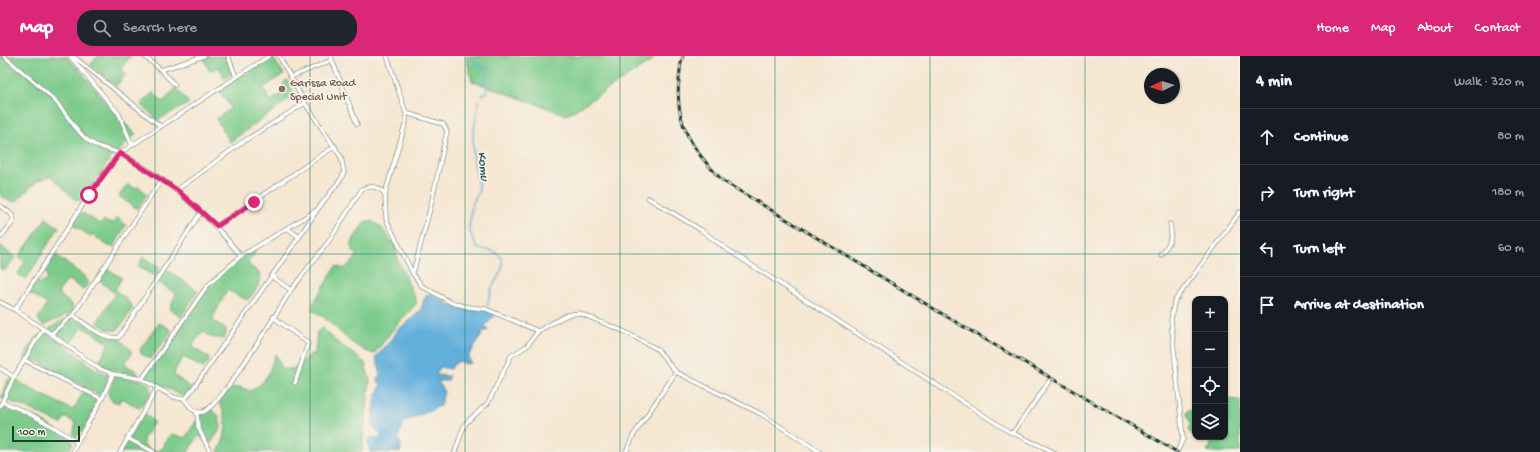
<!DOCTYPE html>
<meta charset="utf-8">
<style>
body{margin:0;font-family:"Gochi Hand",sans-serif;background:#20242c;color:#f1f3f6}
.controls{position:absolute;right:12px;bottom:12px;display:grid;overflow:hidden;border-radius:8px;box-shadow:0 1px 3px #0004}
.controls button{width:36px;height:36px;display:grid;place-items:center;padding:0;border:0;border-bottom:1px solid #363941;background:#171b24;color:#f1f3f6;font:20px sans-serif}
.compass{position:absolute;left:1144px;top:12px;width:36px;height:36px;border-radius:50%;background:#171b24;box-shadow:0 1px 3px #0004;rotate:266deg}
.scale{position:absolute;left:12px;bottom:10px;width:68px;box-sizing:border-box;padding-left:4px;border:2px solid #1f3d34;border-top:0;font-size:11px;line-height:14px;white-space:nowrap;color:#1f3d34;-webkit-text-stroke:3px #f7f3e8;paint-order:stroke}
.stop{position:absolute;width:12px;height:12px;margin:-9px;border:3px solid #db2777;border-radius:50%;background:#fff}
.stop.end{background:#db2777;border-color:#fff;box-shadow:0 1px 4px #0008}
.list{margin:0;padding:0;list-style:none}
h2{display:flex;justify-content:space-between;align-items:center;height:52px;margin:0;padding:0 16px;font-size:17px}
h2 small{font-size:13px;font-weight:400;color:#9ea1a6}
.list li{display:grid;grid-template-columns:26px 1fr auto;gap:12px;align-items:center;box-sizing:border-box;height:56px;padding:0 16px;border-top:1px solid #363941}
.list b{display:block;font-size:15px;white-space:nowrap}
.list em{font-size:13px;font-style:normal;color:#9ea1a6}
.icon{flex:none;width:22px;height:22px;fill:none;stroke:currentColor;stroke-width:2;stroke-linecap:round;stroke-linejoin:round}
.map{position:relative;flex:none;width:1240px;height:396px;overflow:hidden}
header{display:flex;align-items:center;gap:24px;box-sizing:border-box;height:56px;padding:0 20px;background:#db2777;color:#fff}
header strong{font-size:19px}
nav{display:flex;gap:22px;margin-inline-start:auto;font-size:14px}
.search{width:280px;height:36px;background:#20242c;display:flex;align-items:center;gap:10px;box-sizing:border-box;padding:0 14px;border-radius:16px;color:#9ea1a6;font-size:15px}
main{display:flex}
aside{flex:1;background:#171b24}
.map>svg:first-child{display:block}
.green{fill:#7ccb8b;stroke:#4e8460}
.water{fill:#62afdc;stroke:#407688}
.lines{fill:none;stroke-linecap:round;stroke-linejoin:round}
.stream{stroke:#62afdc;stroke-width:1.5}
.minor-casing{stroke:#8a9283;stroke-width:5}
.minor{stroke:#fff;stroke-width:3.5}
.rail-casing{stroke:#1f3d34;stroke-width:3}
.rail{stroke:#f7f3e8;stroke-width:1.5;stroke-dasharray:4.5;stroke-linecap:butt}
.route{stroke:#db2777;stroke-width:5}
.grid{fill:none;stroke:#0f766e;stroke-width:1;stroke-opacity:0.55}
.education-dot{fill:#8d6e63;stroke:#f7f3e8;stroke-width:1.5}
.labels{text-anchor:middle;stroke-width:3.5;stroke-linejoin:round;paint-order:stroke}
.education-label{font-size:12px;fill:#785e54;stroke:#f7f3e8;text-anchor:start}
.water-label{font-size:13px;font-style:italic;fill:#305a5e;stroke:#f7f3e8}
</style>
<header>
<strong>Map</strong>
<div class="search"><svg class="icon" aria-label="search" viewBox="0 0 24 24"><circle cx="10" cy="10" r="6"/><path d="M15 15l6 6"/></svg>Search here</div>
<nav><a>Home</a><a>Map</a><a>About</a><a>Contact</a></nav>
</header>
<main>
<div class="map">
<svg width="1240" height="396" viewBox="0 0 1240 396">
<rect width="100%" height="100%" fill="#f7f3e8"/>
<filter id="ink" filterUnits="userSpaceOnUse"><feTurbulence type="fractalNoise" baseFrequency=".025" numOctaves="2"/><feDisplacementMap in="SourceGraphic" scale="8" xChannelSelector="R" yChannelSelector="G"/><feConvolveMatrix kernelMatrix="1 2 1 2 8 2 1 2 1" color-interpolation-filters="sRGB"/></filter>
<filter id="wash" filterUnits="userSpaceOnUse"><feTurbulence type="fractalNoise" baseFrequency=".012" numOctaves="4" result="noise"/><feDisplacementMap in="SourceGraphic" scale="16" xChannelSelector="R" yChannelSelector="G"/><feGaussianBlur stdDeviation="0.9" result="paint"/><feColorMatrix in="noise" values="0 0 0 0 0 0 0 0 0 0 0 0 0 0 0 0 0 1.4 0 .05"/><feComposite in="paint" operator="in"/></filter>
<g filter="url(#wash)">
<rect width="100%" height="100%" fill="#f5e7d2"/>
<g class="green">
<path d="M0,0H66C91,24 110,54 136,78L110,103L81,145L75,143L51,120L37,125L16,146L7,144L0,139Z"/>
<path d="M98,0H131L121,12L126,18L116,30L90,9Z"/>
<path d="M203,0H225L232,18L225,23L219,11L209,15Z"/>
<path d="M466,0H654L652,5L567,59L472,25Z"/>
<path d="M273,2L284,18L263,32L271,45L285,36L283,27L287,24L295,39L230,86L216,63L231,52L218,33Z"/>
<path d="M176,32L189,47L158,64L141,48L153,36L163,46Z"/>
<path d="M127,129H130L134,132L139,131L147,138L137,153L119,140Z"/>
<path d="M83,157L100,168L104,164L111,168L118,162L126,169L114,191L108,190L93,179L90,180L75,170L74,164L78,159Z"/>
<path d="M46,162L59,171L26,223L18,218L25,206L19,201Z"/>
<path d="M365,165L373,166L381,171L396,191L397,202L417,247L395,271L374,298C347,291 335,265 312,254L313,248L336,210L344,213L354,205L357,198L352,195C349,184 361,174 365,165Z"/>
<path d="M0,189L15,202L4,215L0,212Z"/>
<path d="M255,192V197L248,206C250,212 257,213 259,218C263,225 253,240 247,244L227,234L212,264L226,273V278L224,283L211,281L203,275L193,288V291L209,302L208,307L203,312L183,301L174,316L175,320L190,331C190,337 187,339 182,340L153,324L143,321L211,225Z"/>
<path d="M53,197L85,221L89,227L83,234L68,223L58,237L72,249L73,256L43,270L38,263L47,248L28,236L34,223L40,228L47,224V219L42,213Z"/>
<path d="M143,201L160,211L156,221L138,211Z"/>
<path d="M104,212H106L122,222L115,233C120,239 130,245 133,251L124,266L116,275L105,272L97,266L115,238L97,222Z"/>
<path d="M165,213L169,215L198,235L181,261L170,253L176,238L157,225Z"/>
<path d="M74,261L113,281H118L131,294V299L125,306L126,309L136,315L139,320L102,311L99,306L109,287L84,272L82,271L73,284L68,288L49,273L59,266Z"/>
<path d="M159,267L170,273L171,276L150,303L141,297L140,293Z"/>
<path d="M323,272L337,286L365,307L370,325L362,396H218C227,380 229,363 219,347L227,333L240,331L250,335C268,325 269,317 275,298L283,314L294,312L315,295L317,276Z"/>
<path d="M44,277L59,285L92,311L110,320L101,340L38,305L23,303L35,282Z"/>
<path d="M12,320L27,331L73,354L83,337H86L97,342L98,346L88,367L76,382L73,378L76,367L67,362H64L61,368L27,352L1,342L6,326Z"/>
<path d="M115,320L140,324L150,329L151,336L141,351L138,352L124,343H120L119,347L112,345L108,338Z"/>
<path d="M1230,343L1240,344V396H1207L1211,389L1210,381H1225V376L1228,373L1225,367V348Z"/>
<path d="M1,349L39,363L70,383L73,386L68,396H0Z"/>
<path d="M205,352L211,353L219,360L221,372L211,387L204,385L199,379L188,396H153L163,392L167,382L172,378L185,382Z"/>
<path d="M1188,354L1192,355L1195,367V381H1208L1205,386C1198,382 1191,380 1188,373L1191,367L1186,359Z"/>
<path d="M145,358L154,366L143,383L144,389L152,396H120L141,362Z"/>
</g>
<path class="water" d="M432,239L450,249L472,254L479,252L497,257L485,270L489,274L484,275L468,301L471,307L466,308L460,305L454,308L451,313L440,311L436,319L449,320L448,325H438L444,336L440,350L404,366L398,382L401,389L400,396H370L368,385L371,383L381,382V379L372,369L376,340L381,329C375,324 379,323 380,316C380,312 377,306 376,302C383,291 393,285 398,273C405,270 417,258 421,253C423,249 423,244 426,240Z"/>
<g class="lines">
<g class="stream">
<path d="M473,0V5L485,13L487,19L484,26L488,36L482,39"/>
<path d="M479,45L473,79V98L479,134L472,149L469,173L477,192C483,195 490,193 495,196C511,206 498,219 493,230C490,235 489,242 488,249"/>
</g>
</g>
</g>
<g filter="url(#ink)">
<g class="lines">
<g class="minor-casing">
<g id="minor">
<path d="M4,0C21,15 39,29 55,45C67,57 75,76 90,86C100,93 112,93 121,98C169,124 208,158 241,200"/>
<path d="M70,0L119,58L132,89"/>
<path d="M73,0L160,70"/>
<path d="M144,0L161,14L204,0"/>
<path d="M228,0L236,21"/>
<path d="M332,4L357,68"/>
<path d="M161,14L175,29"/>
<path d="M291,21L332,4L331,0"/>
<path d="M406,57L443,68L447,75L430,153L413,217"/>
<path d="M177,134L241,87L305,47"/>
<path d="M385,138L406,65V57L387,0"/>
<path d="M648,142L701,174L725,192L1008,375L1054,396"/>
<path d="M0,150C22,163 13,165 0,182"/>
<path d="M217,170L335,90"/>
<path d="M299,181L316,156"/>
<path d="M1161,199C1169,189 1173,181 1170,168"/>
<path d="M271,220L291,234L329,185L362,133C371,129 379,130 385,138L386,163L413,218L422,230L452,247L469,251L486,253L538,275"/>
<path d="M0,246L15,254L98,125L120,97L269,0"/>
<path d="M15,254L51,278L73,259C86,268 104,285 119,281L201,156"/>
<path d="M73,259L162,123"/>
<path d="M273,261L308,287L295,327"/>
<path d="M51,278L98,312L113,318L142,323L157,332L120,396"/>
<path d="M24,304L102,343L77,386"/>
<path d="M0,312L14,321L43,273"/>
<path d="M142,323L207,230L241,200L317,154L341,123L344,116L341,101L305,47L279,0"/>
<path d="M157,332C166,336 177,346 187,341L299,181L287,172"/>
<path d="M102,343L113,318"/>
<path d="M184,343C189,349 193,358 203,356C219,353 279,253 291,234"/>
<path d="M2,346L14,321"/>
<path d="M0,350L2,346C29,356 53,370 77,386L73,396"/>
<path d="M197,356L198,371L210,396"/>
<path d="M1013,377L1050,324"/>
<path d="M127,382L154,396"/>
<path d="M455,396L462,375L466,367L488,347L511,300L527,290L538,275L567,259L579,257L623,275L657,293L676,316L761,358L820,396"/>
<path d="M626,396L633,380L676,316"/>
<path d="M1177,396L1183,383L1171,264L1174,246L1240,156"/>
</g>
</g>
<use href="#minor" class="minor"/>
<g class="rail-casing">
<path id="rail" d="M683,0C680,7 680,16 679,24C674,68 693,95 723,125L964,271L1177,396"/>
</g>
<use href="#rail" class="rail"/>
</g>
</g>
<g class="lines" filter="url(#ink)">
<path class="route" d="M89,139L120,97L177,134L217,170L254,146"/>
</g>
<path class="grid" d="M155,0V396M310,0V396M465,0V396M620,0V396M775,0V396M930,0V396M1085,0V396M0,198H1240"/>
<circle class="education-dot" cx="282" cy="33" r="4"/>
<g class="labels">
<g class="education-label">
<text x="290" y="30">Garissa Road<tspan x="290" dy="14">Special Unit</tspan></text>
</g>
<g class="water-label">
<text transform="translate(485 110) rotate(83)" y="5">Komu</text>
</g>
</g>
</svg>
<div class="controls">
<button>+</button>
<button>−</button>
<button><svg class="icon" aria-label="locate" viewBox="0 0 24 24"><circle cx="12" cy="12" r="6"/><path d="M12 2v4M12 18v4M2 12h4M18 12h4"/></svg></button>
<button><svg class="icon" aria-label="layers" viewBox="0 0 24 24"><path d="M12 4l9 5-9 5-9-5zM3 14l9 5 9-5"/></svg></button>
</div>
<svg class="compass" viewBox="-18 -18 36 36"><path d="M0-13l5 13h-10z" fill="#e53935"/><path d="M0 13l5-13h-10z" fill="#9ea1a6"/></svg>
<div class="scale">100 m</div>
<div class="stop" style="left:89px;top:139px"></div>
<div class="stop end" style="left:254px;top:146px"></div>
</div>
<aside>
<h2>4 min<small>Walk · 320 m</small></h2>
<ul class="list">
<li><svg class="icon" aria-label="ahead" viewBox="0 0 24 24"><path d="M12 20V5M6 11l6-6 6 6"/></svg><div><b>Continue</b></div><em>80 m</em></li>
<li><svg class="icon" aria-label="right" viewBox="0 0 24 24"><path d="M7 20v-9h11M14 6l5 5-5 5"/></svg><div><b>Turn right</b></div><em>180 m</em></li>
<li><svg class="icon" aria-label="left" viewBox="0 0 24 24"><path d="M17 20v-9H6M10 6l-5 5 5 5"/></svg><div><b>Turn left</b></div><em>60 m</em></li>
<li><svg class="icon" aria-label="arrive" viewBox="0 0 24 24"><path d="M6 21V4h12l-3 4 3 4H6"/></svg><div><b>Arrive at destination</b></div></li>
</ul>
</aside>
</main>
